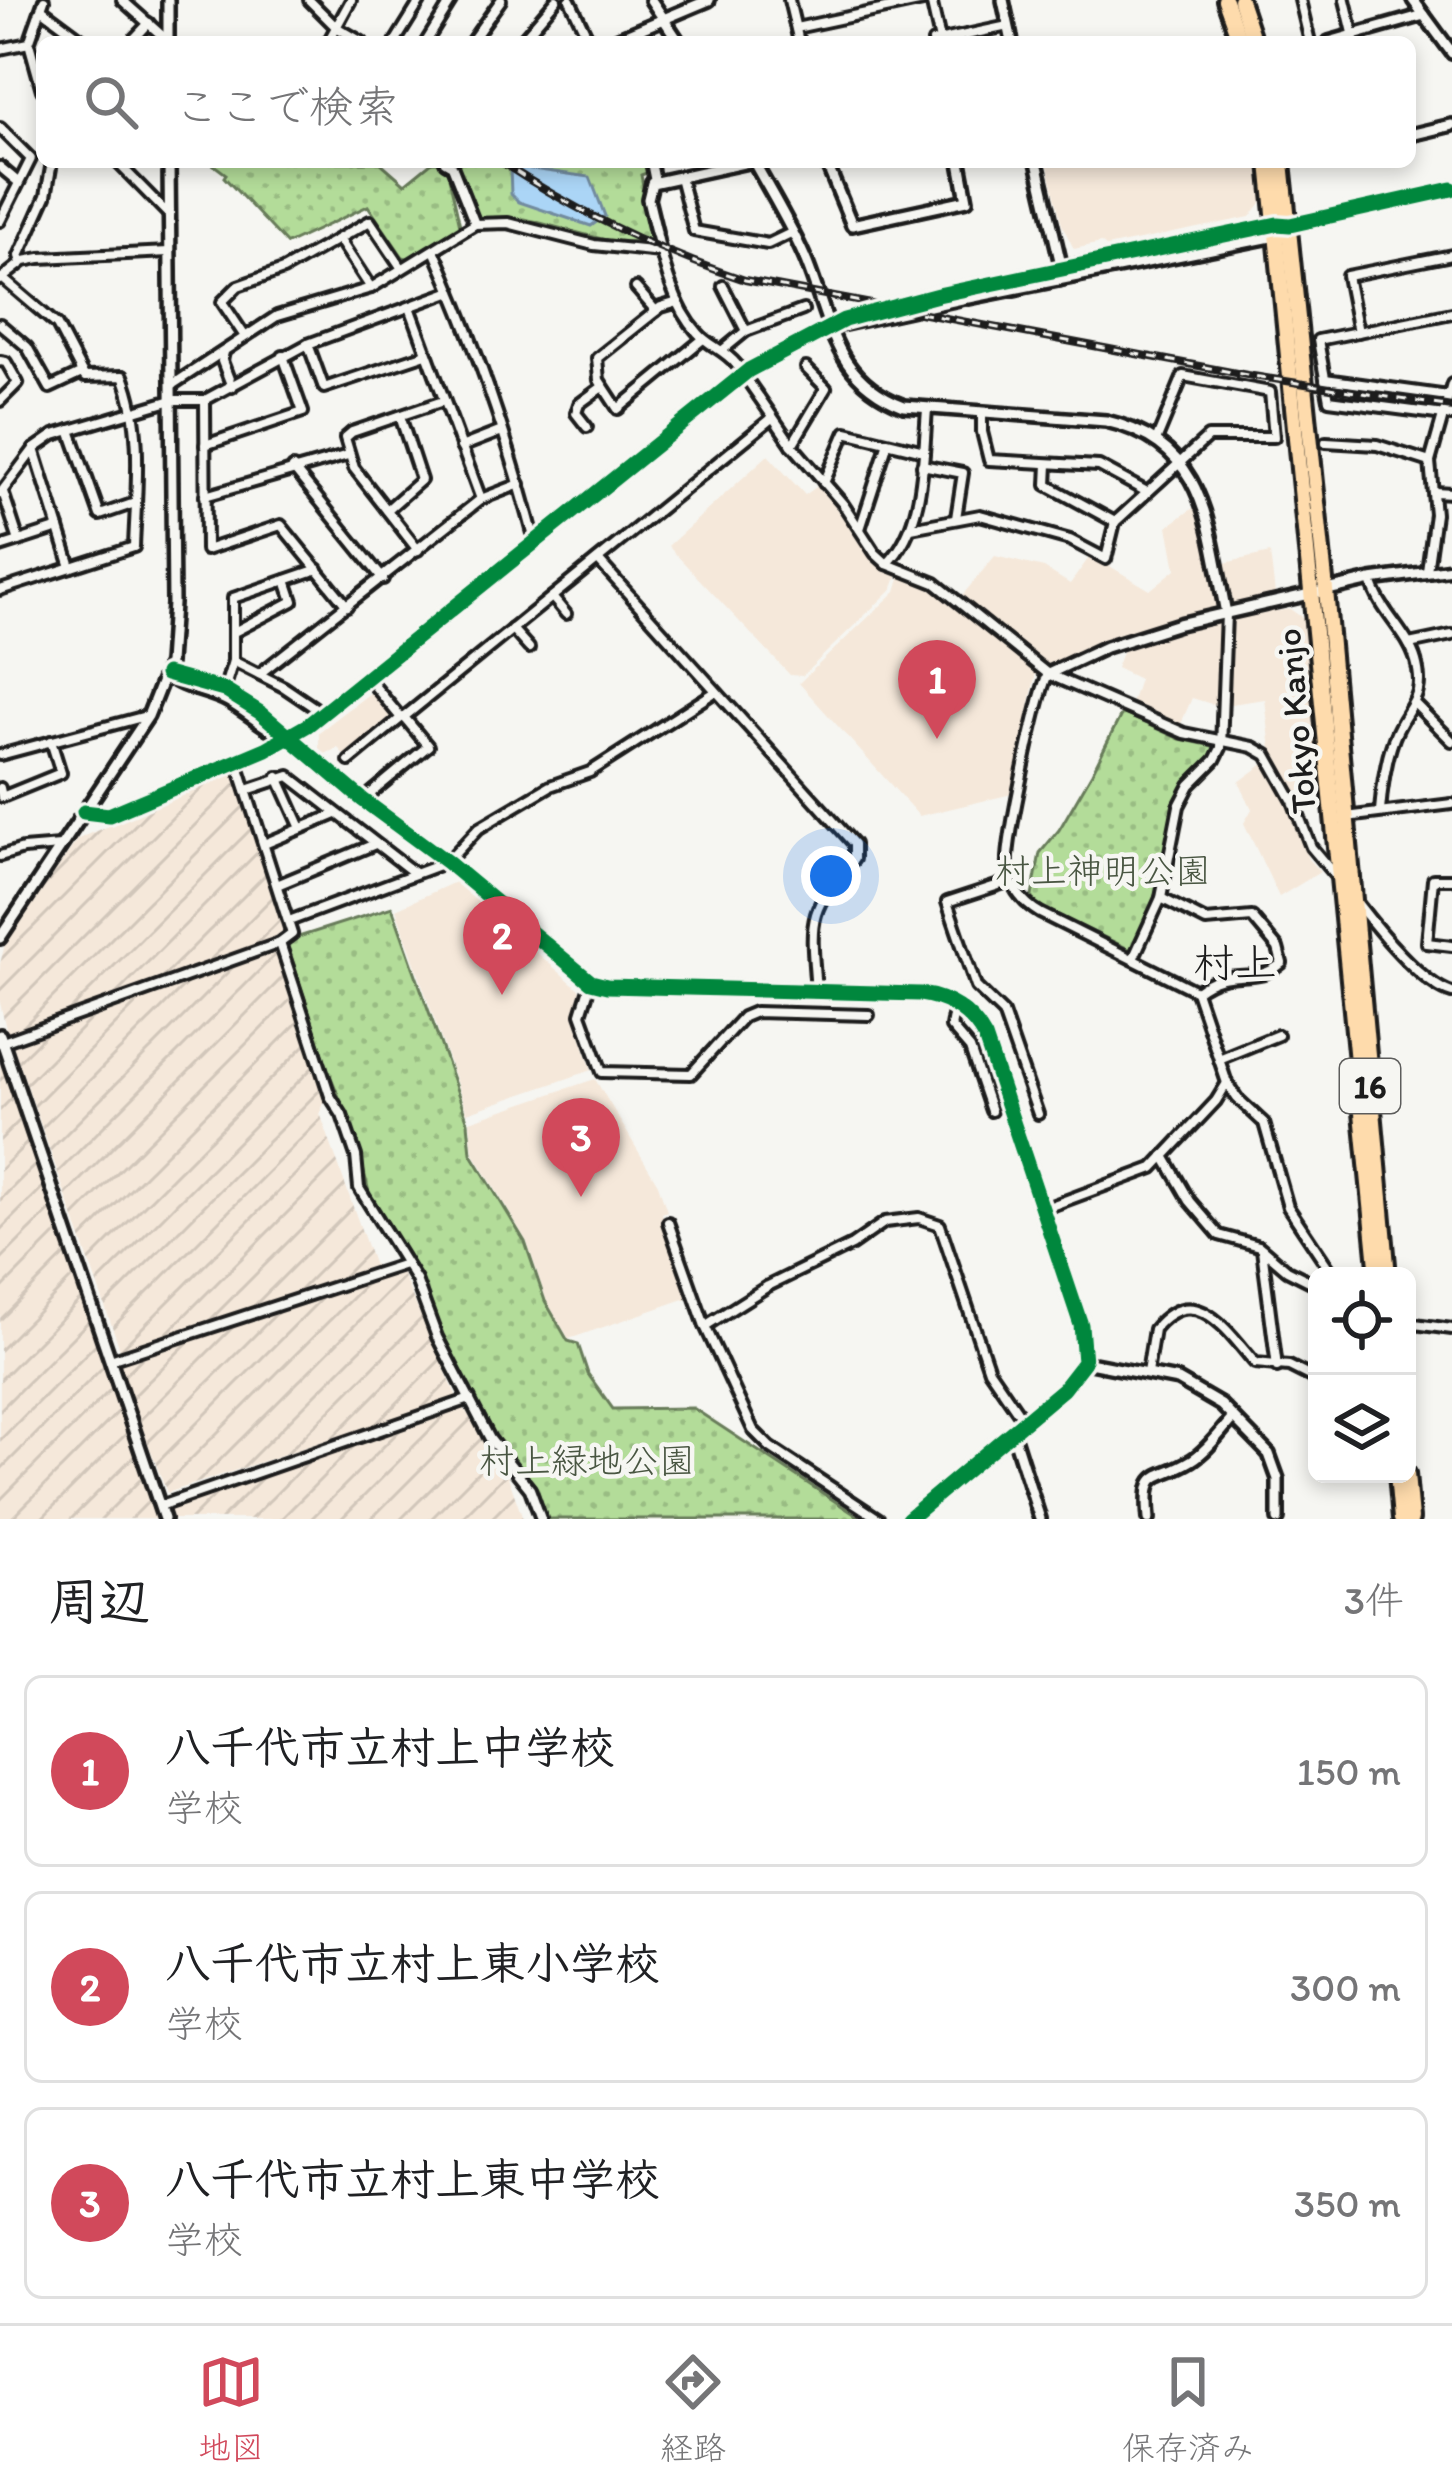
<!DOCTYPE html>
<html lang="ja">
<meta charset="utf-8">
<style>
body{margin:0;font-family:Itim,"Klee One",sans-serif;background:#f6f6f6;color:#202124}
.controls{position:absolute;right:36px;bottom:36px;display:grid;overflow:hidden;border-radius:18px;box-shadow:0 6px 18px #0003}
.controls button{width:108px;height:108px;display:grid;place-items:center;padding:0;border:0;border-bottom:3px solid #e0e0e0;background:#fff;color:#202124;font:60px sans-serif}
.you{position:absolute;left:831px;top:876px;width:42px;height:42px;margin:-30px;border:9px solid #fff;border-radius:50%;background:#1a73e8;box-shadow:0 0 0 18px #1a73e833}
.badge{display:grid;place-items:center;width:78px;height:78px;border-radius:50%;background:#d1495b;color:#fff;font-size:39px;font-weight:700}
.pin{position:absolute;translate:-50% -99px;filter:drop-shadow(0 3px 6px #0008)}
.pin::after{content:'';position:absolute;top:63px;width:42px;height:36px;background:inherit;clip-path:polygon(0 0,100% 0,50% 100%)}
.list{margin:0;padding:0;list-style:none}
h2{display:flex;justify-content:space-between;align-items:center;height:156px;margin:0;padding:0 48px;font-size:51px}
h2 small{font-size:39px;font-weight:400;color:#757577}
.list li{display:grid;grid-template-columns:78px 1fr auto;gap:36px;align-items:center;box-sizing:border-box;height:192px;margin:0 24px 24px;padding:0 24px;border:3px solid #e0e0e0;border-radius:18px}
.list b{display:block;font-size:45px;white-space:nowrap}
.list p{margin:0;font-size:39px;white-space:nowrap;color:#757577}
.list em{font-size:39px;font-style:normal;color:#757577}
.icon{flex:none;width:66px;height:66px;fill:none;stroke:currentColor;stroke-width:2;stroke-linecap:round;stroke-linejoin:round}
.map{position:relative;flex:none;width:1452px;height:1519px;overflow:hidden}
.search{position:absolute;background:#fff;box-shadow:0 6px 18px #0003;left:36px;right:36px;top:36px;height:132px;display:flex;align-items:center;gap:30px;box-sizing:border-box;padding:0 42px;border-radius:18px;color:#757577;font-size:45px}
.sheet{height:804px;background:#fff}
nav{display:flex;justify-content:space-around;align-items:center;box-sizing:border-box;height:168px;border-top:3px solid #e0e0e0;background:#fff;font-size:33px;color:#757577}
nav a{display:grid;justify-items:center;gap:6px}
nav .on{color:#d1495b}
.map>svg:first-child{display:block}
.built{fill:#f5e8da}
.industrial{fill:url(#industrial-furrows)}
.grass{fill:url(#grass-dots);stroke:#687c5a;stroke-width:3}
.water{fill:#abd5f6;stroke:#728b9f;stroke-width:3}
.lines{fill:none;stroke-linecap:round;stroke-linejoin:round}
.minor-casing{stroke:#1c1c1c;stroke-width:16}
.tertiary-casing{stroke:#1c1c1c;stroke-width:18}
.trunk-casing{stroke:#1c1c1c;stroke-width:22}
.minor{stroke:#f6f6f2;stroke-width:8}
.tertiary{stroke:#f6f6f2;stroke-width:9}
.trunk{stroke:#fedbac;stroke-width:14}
.rail-casing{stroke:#1c1c1c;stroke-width:8}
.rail{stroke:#f6f6f2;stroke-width:3;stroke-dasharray:9;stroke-linecap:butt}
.minor-bridge-casing{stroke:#1c1c1c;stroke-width:16;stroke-linecap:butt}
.minor-bridge{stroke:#f6f6f2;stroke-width:8}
.cycleway-casing{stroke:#f6f6f2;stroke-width:22}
.cycleway{stroke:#00873e;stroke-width:15}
.labels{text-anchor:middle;stroke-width:9;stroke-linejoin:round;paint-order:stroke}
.shield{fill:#f6f6f2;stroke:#5d5d5c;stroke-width:3}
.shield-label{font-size:33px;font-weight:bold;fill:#1c1c1c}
.street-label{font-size:36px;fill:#1c1c1c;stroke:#f6f6f2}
.park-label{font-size:36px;fill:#495642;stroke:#f6f6f2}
.quarter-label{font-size:42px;fill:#1c1c1c;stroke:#f6f6f2}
</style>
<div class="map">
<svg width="1452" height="1519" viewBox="0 0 1452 1519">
<defs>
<pattern id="industrial-furrows" width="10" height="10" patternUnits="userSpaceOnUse" patternTransform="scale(3)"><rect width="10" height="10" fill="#f5e8da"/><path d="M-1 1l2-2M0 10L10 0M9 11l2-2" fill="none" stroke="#d1c6ba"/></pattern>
<pattern id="grass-dots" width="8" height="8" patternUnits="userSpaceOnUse" patternTransform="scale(3)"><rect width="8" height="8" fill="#b3dc99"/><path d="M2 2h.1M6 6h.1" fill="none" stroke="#99bc83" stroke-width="1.8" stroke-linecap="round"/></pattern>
</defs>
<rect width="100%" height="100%" fill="#f6f6f2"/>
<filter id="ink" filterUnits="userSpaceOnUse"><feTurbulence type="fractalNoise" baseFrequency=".00833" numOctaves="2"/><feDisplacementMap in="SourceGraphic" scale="24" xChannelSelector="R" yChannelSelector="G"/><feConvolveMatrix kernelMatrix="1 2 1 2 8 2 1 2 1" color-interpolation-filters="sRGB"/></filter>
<g filter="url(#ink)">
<g class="built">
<path d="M1047,162H1262L1267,195L1250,217L1106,247L1101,243L1074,249L1062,225Z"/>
<path d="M768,455L805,495L819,485L867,551L898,574L893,588L802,676L790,675L668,546Z"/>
<path d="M1196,506L1211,566L1270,553L1277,611L1290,609L1307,621L1322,776L1298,828L1308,859L1320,872L1279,897L1244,823L1252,809L1239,782L1272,758L1265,699L1218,706L1192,698L1179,728L1130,707L1139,679L1116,668L1128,637L1047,667L960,598L995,556L1044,568L1070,584L1091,555L1150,590L1176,569L1168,526Z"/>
<path d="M901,575L936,590L1036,672L1012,794L919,816L799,683L896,591Z"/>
<path d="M374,690L397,718L347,758L338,748L325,754L319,750V732Z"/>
<path d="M455,882L580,990L573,1015L592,1070L467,1113L396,909Z"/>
<path d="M595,1079L658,1184L667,1211L662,1213L690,1297L569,1339L547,1302L527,1242L473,1152L470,1121Z"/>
</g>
<g class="industrial">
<path d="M236,772L285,930L275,940L7,1033L0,1003V964L6,940L78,839Z"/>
<path d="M276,949L326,1098L320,1113L374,1266L120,1349L12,1043Z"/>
<path d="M0,1053L158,1519H0Z"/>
<path d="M401,1271L457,1397L167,1493L117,1362Z"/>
<path d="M463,1407L506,1471L523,1519H170L167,1509Z"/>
</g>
<g class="grass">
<path d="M210,162H380L405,184L432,162H440L447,168L461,230L410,259L403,257L368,206L287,244L224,177L226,174Z"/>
<path d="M461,162H647L649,172L641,175L653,239L617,243L525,219H475L458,165Z"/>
<path d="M1122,713L1180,739L1213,746L1216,753L1188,781L1173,806L1159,889L1131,950L1031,902L1040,853L1059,830L1092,773Z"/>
<path d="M392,907L468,1122L471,1153L525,1242L545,1301L568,1341L578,1344L588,1374L613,1409L693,1408L862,1519H547L537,1488L497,1439L450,1356L424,1288L370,1196L355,1136L328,1070L286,941Z"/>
</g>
<path class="water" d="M510,166L590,177L605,216L591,226L519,202L511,194Z"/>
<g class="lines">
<g class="minor-casing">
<g id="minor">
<path d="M122,0L167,40"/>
<path d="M309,0L336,27L362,42"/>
<path d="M570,0L590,42"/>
<path d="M789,0L799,42"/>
<path d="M931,0L940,40"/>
<path d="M1300,0L1310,42"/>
<path d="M1345,0L1354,37"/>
<path d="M43,10L86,42"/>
<path d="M796,28L928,0"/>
<path d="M131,42L149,23"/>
<path d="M328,42L351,0"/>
<path d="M395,42L421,0"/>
<path d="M426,42L452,0"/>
<path d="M471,42L501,0"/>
<path d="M520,42L556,0"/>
<path d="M933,42L1008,26"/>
<path d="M0,49L29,43"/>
<path d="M42,90L29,43L44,0"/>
<path d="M0,128L31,159L0,221"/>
<path d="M117,162L170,216"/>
<path d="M445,162L452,166L475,224"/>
<path d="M651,162L655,182"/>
<path d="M0,167L18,182"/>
<path d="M680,177L694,231L768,244L793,232"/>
<path d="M656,232C664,266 674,307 698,333C709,346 725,350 736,364"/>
<path d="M339,239L371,288"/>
<path d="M434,250C475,342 509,442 535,541"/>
<path d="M21,262L19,256L46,196L52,162"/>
<path d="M2,278L57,325L82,373"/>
<path d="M0,280L24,261L40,258L169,252"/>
<path d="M723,286L746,331"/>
<path d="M636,288L656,311"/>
<path d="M678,302L661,307L597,358L599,380L618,409L703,339"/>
<path d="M410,307L481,499"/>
<path d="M1452,313L1318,340L1329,400L1452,416"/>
<path d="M0,324L27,347L50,388L82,373L85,377L123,376C144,428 136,491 134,547L0,590"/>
<path d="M830,328L873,310L1059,268"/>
<path d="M831,328L969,298"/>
<path d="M1358,332L1347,276L1452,255"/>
<path d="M244,335L222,302L238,286L283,270L370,221L401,267"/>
<path d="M308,344L324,388L426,354"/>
<path d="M724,349L746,331L803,310"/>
<path d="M224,352L222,361L232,387"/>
<path d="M0,361L6,362L18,383L0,401"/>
<path d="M1325,379L1448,396"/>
<path d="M172,385L277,316L371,288L475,224L508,223L594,245L661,252"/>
<path d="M759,397L792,445L843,504L875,553L887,564L935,583L1048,674L1184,733L1253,747L1267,755L1293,801L1311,847L1338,879"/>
<path d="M205,400L206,550L281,525L347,606"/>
<path d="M982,412V432L989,460L1099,466L1147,492"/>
<path d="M587,427L576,413L579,404L602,387"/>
<path d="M70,430L100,515L135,503"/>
<path d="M1326,442L1377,445L1430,462"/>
<path d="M205,445L303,412L283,356"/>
<path d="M792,445L826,388L806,368"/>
<path d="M461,447L502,431"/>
<path d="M34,449L71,567"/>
<path d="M1048,464L1047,485L1115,522"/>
<path d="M922,465L963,473L956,518"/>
<path d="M293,468L383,579"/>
<path d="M824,483L846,432L924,451"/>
<path d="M1435,492L1452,493"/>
<path d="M0,494L34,449L54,435L172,400H205L308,344L452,291"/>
<path d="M205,496L348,455"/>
<path d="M387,510L421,480L400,416"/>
<path d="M911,528L980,515L1070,540L1106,559L1115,522L1208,437H1274L1270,392L1183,376L1156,441"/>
<path d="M860,529L887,445"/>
<path d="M19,541L59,528"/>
<path d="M0,547L19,541L3,492"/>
<path d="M418,550L354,468L345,438L352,432L443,401"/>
<path d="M598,560L854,844V859C805,912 811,922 816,992"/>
<path d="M887,564C925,527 923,459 927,409"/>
<path d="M1427,571L1435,514L1430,462L1452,384"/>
<path d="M1371,580C1379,611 1407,631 1416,661C1427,700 1406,706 1394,738C1385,762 1382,786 1380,811"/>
<path d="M552,597L566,614"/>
<path d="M512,629L529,648"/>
<path d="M234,632L293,601L286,580"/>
<path d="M1409,644L1452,635"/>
<path d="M233,661L284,687L324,714"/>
<path d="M259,674L481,499L520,484"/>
<path d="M1048,674C1037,697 1005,845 1008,868C1011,889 1023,903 1040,913L1196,991L1227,1083L1237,1098L1264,1123L1288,1207L1334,1276"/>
<path d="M224,690L233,661V598L318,569"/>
<path d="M1415,704L1452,741"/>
<path d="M0,755L146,716"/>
<path d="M349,761L401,718L368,678"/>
<path d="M278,777L301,828"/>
<path d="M0,788L2,797L61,773L51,741"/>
<path d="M247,790L289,776L413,872"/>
<path d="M363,800L428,746L404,717L772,418"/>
<path d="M1346,817L1452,804"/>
<path d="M264,844L336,814"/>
<path d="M0,856L23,849L60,846"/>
<path d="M1452,879H1433L1427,943L1452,946"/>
<path d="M1011,881L947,902L976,987L1003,1013L1038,1114"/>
<path d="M277,885L375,844"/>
<path d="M1161,898L1206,921L1252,917L1278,948L1282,963C1254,987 1231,964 1196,991"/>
<path d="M1358,904C1378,930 1422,984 1452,993"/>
<path d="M289,921L447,862L479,828L550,786L590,772L715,692"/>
<path d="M280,943L330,1096L342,1115L356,1156L359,1188L416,1280L437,1337L490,1439L530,1489L541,1519"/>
<path d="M1133,959L1161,898L1179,806L1190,785L1215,760L1221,748L1226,613"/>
<path d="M591,982L581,1014L602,1072L691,1074L743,1017L755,1012L869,1015"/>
<path d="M955,1005L951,1027L970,1049L991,1111"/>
<path d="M0,1043L280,943L292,934L237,762"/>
<path d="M1219,1059L1278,1035"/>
<path d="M1164,1156L1190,1201L1219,1235L1259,1246L1287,1270L1317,1285"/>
<path d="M1043,1209L1153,1168L1216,1101L1227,1083"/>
<path d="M668,1222L705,1326L753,1430L770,1447L879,1519"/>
<path d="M1262,1249L1277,1367"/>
<path d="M1407,1323L1452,1329"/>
<path d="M705,1326L768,1286L852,1245L885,1222L919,1218L940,1225L989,1370L1024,1421"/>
<path d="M110,1360L405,1264"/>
<path d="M1147,1373L1154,1329C1195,1279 1228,1332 1255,1363L1289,1366L1317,1380"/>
<path d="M160,1506L470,1399"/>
</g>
</g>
<g class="tertiary-casing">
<g id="tertiary">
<path d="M651,0L679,42"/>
<path d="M1003,0L1012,42"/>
<path d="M1413,0L1452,53"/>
<path d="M168,42V0"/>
<path d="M609,42L709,0"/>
<path d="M1329,42L1424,15"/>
<path d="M1410,135L1452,125"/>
<path d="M754,162C772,195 793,228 807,263C832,326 834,379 904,406L1106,421C1208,444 1208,527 1226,613"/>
<path d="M826,162L852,225L967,200L960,162"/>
<path d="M1037,162L1063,273"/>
<path d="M656,232L648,199L652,183L748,162"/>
<path d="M1059,280V268L1277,224L1290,225L1452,189"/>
<path d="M969,298L1276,236"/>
<path d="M166,674L224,690L261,713L363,800L447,862L591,982L607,986L920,994C949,998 971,1012 985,1038L1081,1325L1084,1362L1063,1389L908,1519"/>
<path d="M166,674C182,689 208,690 228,701C248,712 265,730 287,737"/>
<path d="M1048,674L1106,647L1179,624L1371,580L1452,569"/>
<path d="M84,812L109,815L266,749L308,725L749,370L830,328"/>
<path d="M0,938L148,716L169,663L173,604L169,162"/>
<path d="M0,1035L164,1519"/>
<path d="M1084,1362L1178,1380L1221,1405L1269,1454L1278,1479V1519"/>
<path d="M1012,1431L1040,1519"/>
<path d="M1149,1519C1144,1466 1156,1482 1192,1460C1208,1450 1221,1431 1233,1418"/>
</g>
</g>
<g class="trunk-casing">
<g id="trunk">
<path d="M1225,0L1240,42"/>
<path d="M1240,0L1254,42"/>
<path d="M1269,162L1378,1276"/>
<path d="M1282,162L1326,590L1388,1276"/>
<path d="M1397,1474L1401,1519"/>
<path d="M1407,1474L1411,1519"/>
</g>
</g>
<use href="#minor" class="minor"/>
<use href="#tertiary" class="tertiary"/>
<use href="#trunk" class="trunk"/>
<g class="rail-casing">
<path id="rail" d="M501,162C578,213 657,251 745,280L1247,375L1452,407"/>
</g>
<use href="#rail" class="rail"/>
<g class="minor-bridge-casing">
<path id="minor-bridge" d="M736,364L759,397"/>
</g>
<use href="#minor-bridge" class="minor-bridge"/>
<g class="cycleway-casing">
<g id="cycleway">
<path d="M166,674L224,690L261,713L363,800L447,862L591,982L607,986L920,994C949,998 971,1012 985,1038L1081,1325L1084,1362L1063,1389L908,1519"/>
<path d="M84,812L109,815L266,749L308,725L749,370L844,320L938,295L1277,224L1290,225L1452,189"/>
</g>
</g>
<use href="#cycleway" class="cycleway"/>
</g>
</g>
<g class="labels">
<rect class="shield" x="1340" y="1059" width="60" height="54" rx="9"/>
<g class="shield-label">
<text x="1370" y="1098">16</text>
</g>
<g class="street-label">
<text transform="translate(1295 721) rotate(-95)" y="13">Tokyo Kanjo</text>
</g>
<g class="park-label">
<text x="1103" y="883">村上神明公園</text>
<text x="587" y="1473">村上緑地公園</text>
</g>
<g class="quarter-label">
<text x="1235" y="977">村上</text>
</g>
</g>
</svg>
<div class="controls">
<button><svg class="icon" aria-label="locate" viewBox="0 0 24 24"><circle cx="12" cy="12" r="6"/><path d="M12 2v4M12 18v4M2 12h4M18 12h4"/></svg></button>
<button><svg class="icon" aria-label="layers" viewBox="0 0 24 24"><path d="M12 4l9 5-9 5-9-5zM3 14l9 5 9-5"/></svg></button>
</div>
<div class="you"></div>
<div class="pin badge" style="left:937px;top:739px">1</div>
<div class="pin badge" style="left:502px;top:995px">2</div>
<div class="pin badge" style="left:581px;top:1197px">3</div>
<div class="search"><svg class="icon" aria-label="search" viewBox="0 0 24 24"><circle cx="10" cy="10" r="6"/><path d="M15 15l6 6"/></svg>ここで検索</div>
</div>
<section class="sheet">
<h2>周辺<small>3件</small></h2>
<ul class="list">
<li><span class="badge">1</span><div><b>八千代市立村上中学校</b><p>学校</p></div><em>150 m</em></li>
<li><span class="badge">2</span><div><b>八千代市立村上東小学校</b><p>学校</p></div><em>300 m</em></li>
<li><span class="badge">3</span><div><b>八千代市立村上東中学校</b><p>学校</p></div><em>350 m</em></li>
</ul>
</section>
<nav>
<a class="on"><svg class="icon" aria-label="map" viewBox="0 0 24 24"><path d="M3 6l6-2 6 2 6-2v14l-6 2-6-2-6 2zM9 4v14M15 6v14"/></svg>地図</a>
<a><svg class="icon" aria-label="directions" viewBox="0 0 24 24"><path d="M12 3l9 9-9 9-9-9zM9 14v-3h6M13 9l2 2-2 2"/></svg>経路</a>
<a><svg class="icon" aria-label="saved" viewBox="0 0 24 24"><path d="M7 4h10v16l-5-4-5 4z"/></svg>保存済み</a>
</nav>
